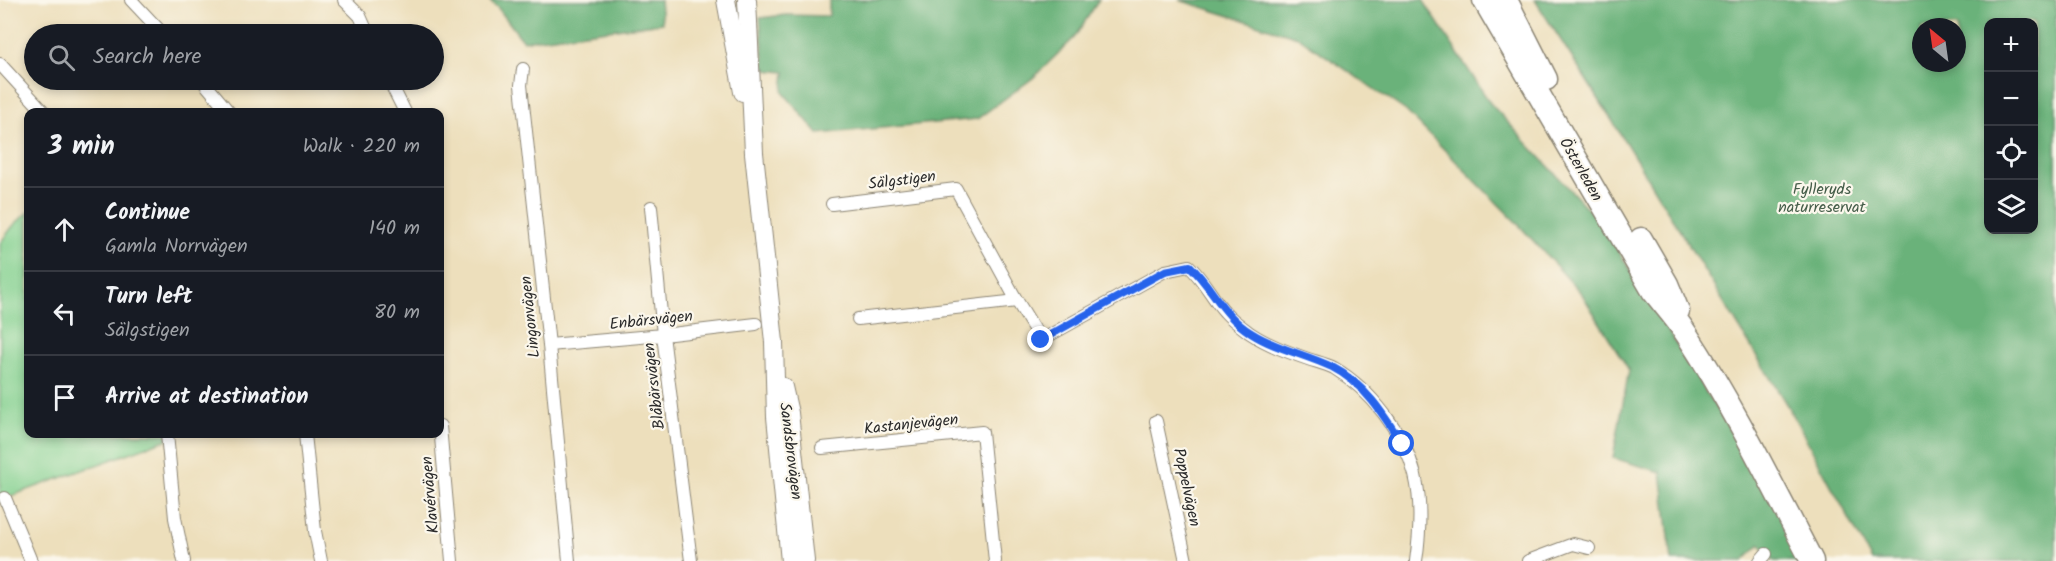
<!DOCTYPE html>
<meta charset="utf-8">
<style>
body{margin:0;font-family:Kalam,sans-serif;background:#20242c;color:#f1f3f6}
.controls{position:absolute;right:18px;top:18px;display:grid;overflow:hidden;border-radius:12px;box-shadow:0 3px 9px #0003}
.controls button{width:54px;height:54px;display:grid;place-items:center;padding:0;border:0;border-bottom:2px solid #363941;background:#171b24;color:#f1f3f6;font:30px sans-serif}
.compass{position:absolute;left:1912px;top:18px;width:54px;height:54px;border-radius:50%;background:#171b24;box-shadow:0 3px 9px #0003;rotate:331deg}
.stop{position:absolute;width:18px;height:18px;margin:-14px;border:4px solid #2563eb;border-radius:50%;background:#fff}
.stop.end{background:#2563eb;border-color:#fff;box-shadow:0 2px 6px #0008}
.list{margin:0;padding:0;list-style:none}
h2{display:flex;justify-content:space-between;align-items:center;height:78px;margin:0;padding:0 24px;font-size:26px}
h2 small{font-size:20px;font-weight:400;color:#9ea1a6}
.list li{display:grid;grid-template-columns:39px 1fr auto;gap:18px;align-items:center;box-sizing:border-box;height:84px;padding:0 24px;border-top:2px solid #363941}
.list b{display:block;font-size:22px;white-space:nowrap}
.list p{margin:0;font-size:20px;white-space:nowrap;color:#9ea1a6}
.list em{font-size:20px;font-style:normal;color:#9ea1a6}
.icon{flex:none;width:33px;height:33px;fill:none;stroke:currentColor;stroke-width:2;stroke-linecap:round;stroke-linejoin:round}
.map{position:relative;flex:none;width:2056px;height:561px;overflow:hidden}
.search{position:absolute;background:#171b24;box-shadow:0 3px 9px #0003;left:24px;top:24px;width:420px;height:66px;display:flex;align-items:center;gap:15px;box-sizing:border-box;padding:0 21px;border-radius:33px;color:#9ea1a6;font-size:22px}
.panel{position:absolute;background:#171b24;box-shadow:0 3px 9px #0003;left:24px;top:108px;width:420px;height:330px;border-radius:12px}
.map>svg:first-child{display:block}
.green{fill:#83d08f;stroke:#577e5d;stroke-width:1.5}
.forest{fill:#6ab27a;stroke:#4a6e52;stroke-width:1.5;fill-rule:evenodd}
.lines{fill:none;stroke-linecap:round;stroke-linejoin:round}
.street-casing{stroke:#8c8574;stroke-width:14}
.secondary-casing{stroke:#8c8574;stroke-width:20}
.highway-casing{stroke:#8c8574;stroke-width:25}
.street{stroke:#fff;stroke-width:12}
.secondary{stroke:#fff;stroke-width:18}
.highway{stroke:#fff;stroke-width:22}
.route{stroke:#2563eb;stroke-width:8}
.labels{text-anchor:middle;stroke-width:4.5;stroke-linejoin:round;paint-order:stroke}
.street-label{font-size:16px;fill:#2b2b2b;stroke:#fbf7ec}
.park-label{font-size:16px;fill:#455d49;stroke:#fbf7ec}
</style>
<div class="map">
<svg width="2056" height="561" viewBox="0 0 2056 561">
<rect width="100%" height="100%" fill="#fbf7ec"/>
<filter id="ink" filterUnits="userSpaceOnUse"><feTurbulence type="fractalNoise" baseFrequency=".0167" numOctaves="2"/><feDisplacementMap in="SourceGraphic" scale="12" xChannelSelector="R" yChannelSelector="G"/><feConvolveMatrix kernelMatrix="1 2 1 2 8 2 1 2 1" color-interpolation-filters="sRGB"/></filter>
<filter id="wash" filterUnits="userSpaceOnUse"><feTurbulence type="fractalNoise" baseFrequency=".008" numOctaves="4" result="noise"/><feDisplacementMap in="SourceGraphic" scale="24" xChannelSelector="R" yChannelSelector="G"/><feGaussianBlur stdDeviation="1.35" result="paint"/><feColorMatrix in="noise" values="0 0 0 0 0 0 0 0 0 0 0 0 0 0 0 0 0 1.4 0 .05"/><feComposite in="paint" operator="in"/></filter>
<g filter="url(#wash)">
<rect width="100%" height="100%" fill="#eddfbc"/>
<path class="green" d="M28,212V434H167L168,439L0,500V243L13,226Z"/>
<g class="forest">
<path d="M489,0H660L662,23L523,41L498,8Z"/>
<path d="M829,0H1099L1074,38L1033,78L977,119L818,134L783,92L785,72L765,70L760,18L786,15L829,16Z"/>
<path d="M1179,0H1423L1490,103L1601,223L1756,472L1807,561H1774L1760,544L1743,561H1672L1661,472L1613,458L1629,370L1582,294L1516,222L1406,111L1298,37Z"/>
<path d="M1535,0H2056V561H1872L1793,415L1605,109ZM2034,22V230H1988V22ZM1921,27H1957V63H1921Z"/>
</g>
</g>
<g filter="url(#ink)">
<g class="lines">
<g class="street-casing">
<g id="street">
<path d="M131,0L163,34"/>
<path d="M344,0L360,16L368,34"/>
<path d="M0,64L44,112"/>
<path d="M523,69L521,85L549,345L569,561"/>
<path d="M202,80L229,112"/>
<path d="M389,80L405,112"/>
<path d="M832,204L956,189L1017,301L1041,340L1165,271L1189,266C1205,281 1212,298 1225,312C1232,320 1242,327 1250,333C1268,345 1288,352 1308,359C1317,362 1326,364 1334,368C1371,390 1404,433 1415,475C1422,503 1420,533 1416,561"/>
<path d="M651,207L663,335L691,561"/>
<path d="M858,319L1017,301"/>
<path d="M549,345L663,335L756,324"/>
<path d="M1156,421L1186,561"/>
<path d="M440,426L452,561"/>
<path d="M167,434L175,518L184,561"/>
<path d="M305,434L315,531L321,561"/>
<path d="M822,448L982,432L995,561"/>
<path d="M5,498L31,561"/>
<path d="M1528,561L1573,544L1589,548"/>
<path d="M1760,561L1766,554"/>
</g>
</g>
<g class="secondary-casing">
<g id="secondary">
<path d="M726,0L743,92"/>
<path d="M747,0L754,153L774,342L776,417L790,561"/>
<path d="M783,387L789,413L805,561"/>
</g>
</g>
<g class="highway-casing">
<g id="highway">
<path d="M1484,0L1653,291C1664,305 1677,319 1687,335C1734,407 1772,485 1812,561"/>
<path d="M1506,0L1546,79"/>
<path d="M1641,239L1667,284L1678,311"/>
</g>
</g>
<use href="#street" class="street"/>
<use href="#secondary" class="secondary"/>
<use href="#highway" class="highway"/>
</g>
</g>
<g class="lines" filter="url(#ink)">
<path class="route" d="M1041,340L1165,271L1190,266C1214,289 1221,314 1251,333C1276,349 1305,354 1332,367C1364,383 1384,415 1402,444"/>
</g>
<g class="labels">
<g class="street-label">
<text transform="translate(1582 169) rotate(60)" y="6">Österleden</text>
<text transform="translate(902 179) rotate(-7)" y="6">Sälgstigen</text>
<text transform="translate(529 317) rotate(-96)" y="6">Lingonvägen</text>
<text transform="translate(651 319) rotate(-6)" y="6">Enbärsvägen</text>
<text transform="translate(653 386) rotate(-97)" y="6">Blåbärsvägen</text>
<text transform="translate(911 423) rotate(-6)" y="6">Kastanjevägen</text>
<text transform="translate(792 451) rotate(83)" y="6">Sandsbrovägen</text>
<text transform="translate(1188 487) rotate(78)" y="6">Poppelvägen</text>
<text transform="translate(429 495) rotate(-95)" y="6">Klavérvägen</text>
</g>
<g class="park-label">
<text x="1822" y="194">Fylleryds<tspan x="1822" dy="18">naturreservat</tspan></text>
</g>
</g>
</svg>
<div class="controls">
<button>+</button>
<button>−</button>
<button><svg class="icon" aria-label="locate" viewBox="0 0 24 24"><circle cx="12" cy="12" r="6"/><path d="M12 2v4M12 18v4M2 12h4M18 12h4"/></svg></button>
<button><svg class="icon" aria-label="layers" viewBox="0 0 24 24"><path d="M12 4l9 5-9 5-9-5zM3 14l9 5 9-5"/></svg></button>
</div>
<svg class="compass" viewBox="-18 -18 36 36"><path d="M0-13l5 13h-10z" fill="#e53935"/><path d="M0 13l5-13h-10z" fill="#9ea1a6"/></svg>
<div class="stop" style="left:1402px;top:444px"></div>
<div class="stop end" style="left:1041px;top:340px"></div>
<div class="search"><svg class="icon" aria-label="search" viewBox="0 0 24 24"><circle cx="10" cy="10" r="6"/><path d="M15 15l6 6"/></svg>Search here</div>
<section class="panel">
<h2>3 min<small>Walk · 220 m</small></h2>
<ul class="list">
<li><svg class="icon" aria-label="ahead" viewBox="0 0 24 24"><path d="M12 20V5M6 11l6-6 6 6"/></svg><div><b>Continue</b><p>Gamla Norrvägen</p></div><em>140 m</em></li>
<li><svg class="icon" aria-label="left" viewBox="0 0 24 24"><path d="M17 20v-9H6M10 6l-5 5 5 5"/></svg><div><b>Turn left</b><p>Sälgstigen</p></div><em>80 m</em></li>
<li><svg class="icon" aria-label="arrive" viewBox="0 0 24 24"><path d="M6 21V4h12l-3 4 3 4H6"/></svg><div><b>Arrive at destination</b></div></li>
</ul>
</section>
</div>
